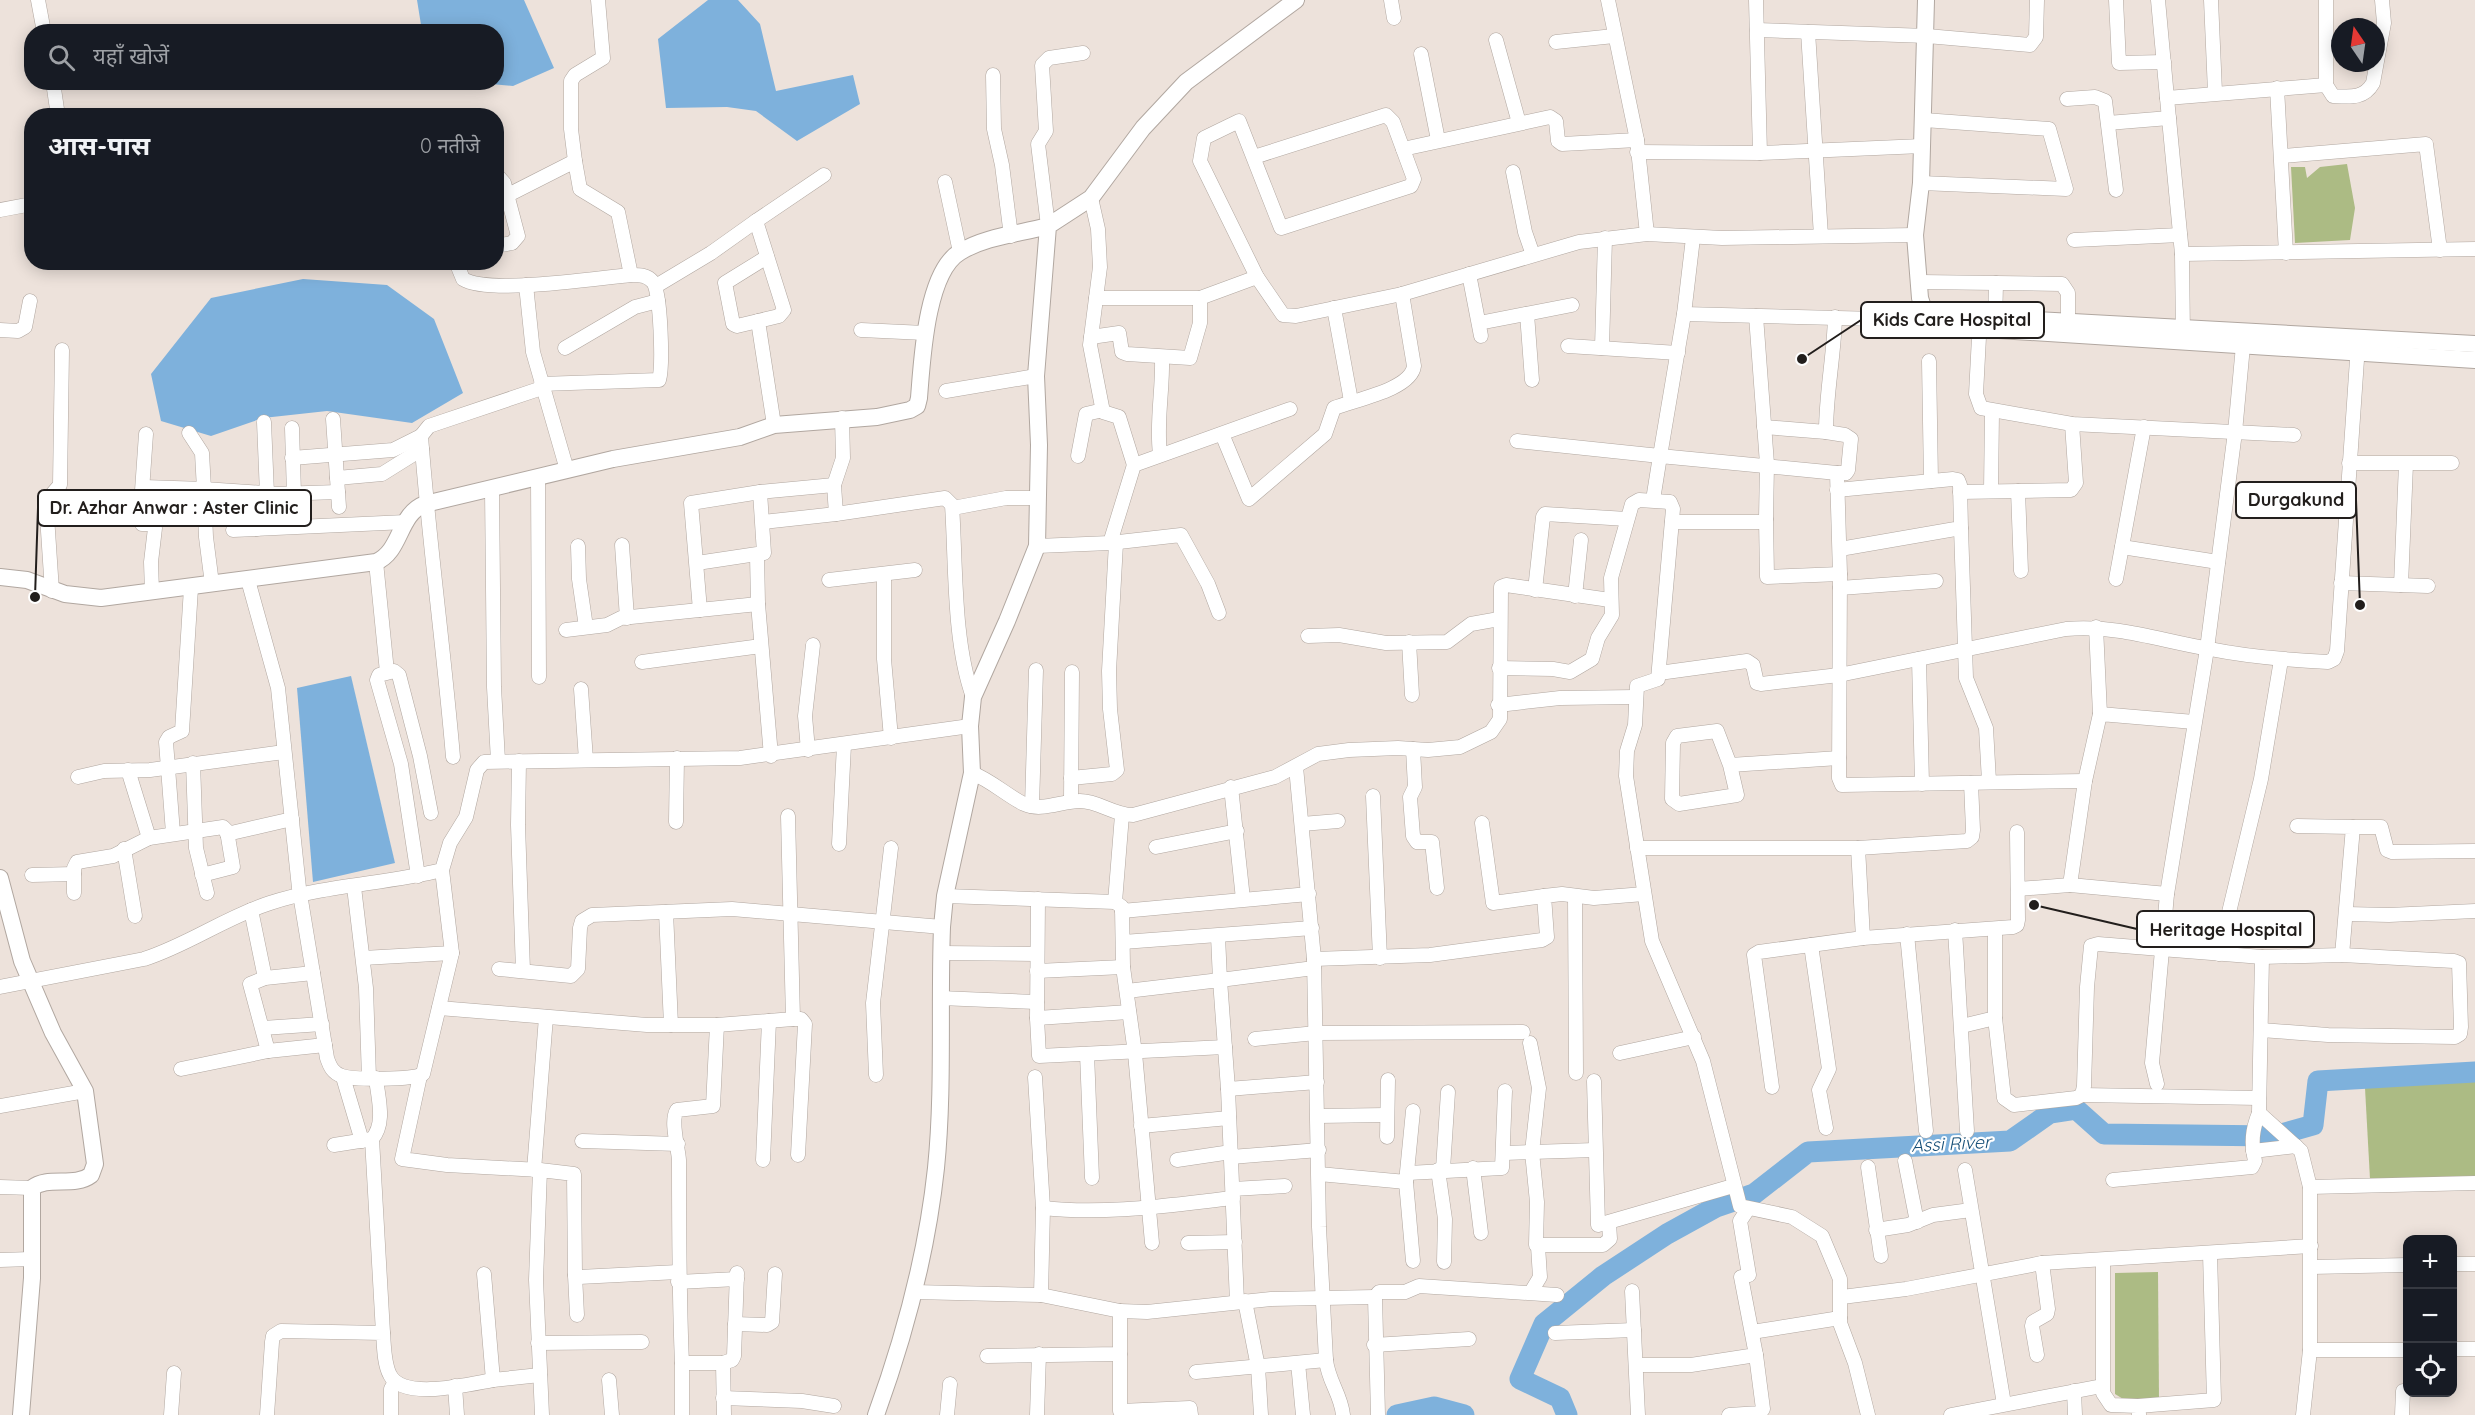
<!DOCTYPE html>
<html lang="hi">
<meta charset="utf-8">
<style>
body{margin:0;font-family:Quicksand,"Noto Sans Devanagari",sans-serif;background:#20242c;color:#f1f3f6}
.controls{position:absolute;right:18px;bottom:18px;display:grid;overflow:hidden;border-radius:12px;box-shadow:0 3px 15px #0003}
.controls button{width:54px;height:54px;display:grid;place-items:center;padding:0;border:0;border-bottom:2px solid #363941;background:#171b24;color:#f1f3f6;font:30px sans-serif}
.compass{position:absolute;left:2331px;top:18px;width:54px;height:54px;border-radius:50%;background:#171b24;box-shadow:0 3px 15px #0003;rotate:347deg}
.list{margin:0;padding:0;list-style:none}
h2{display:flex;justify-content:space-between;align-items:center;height:78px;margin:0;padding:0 24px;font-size:26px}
h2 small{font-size:20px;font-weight:400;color:#9ea1a6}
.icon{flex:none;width:33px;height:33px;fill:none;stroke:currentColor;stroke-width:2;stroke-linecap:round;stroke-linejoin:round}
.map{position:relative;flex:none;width:2475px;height:1415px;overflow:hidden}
.search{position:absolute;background:#171b24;box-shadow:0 3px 15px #0003;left:24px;top:24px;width:480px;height:66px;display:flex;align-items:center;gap:15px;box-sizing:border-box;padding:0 21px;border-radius:24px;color:#9ea1a6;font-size:22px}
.panel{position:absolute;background:#171b24;box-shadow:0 3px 15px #0003;left:24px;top:108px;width:480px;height:162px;border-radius:24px}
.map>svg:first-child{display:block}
.green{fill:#acbb84}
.water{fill:#7eb1dc}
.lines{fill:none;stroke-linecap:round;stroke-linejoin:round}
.river{stroke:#7eb1dc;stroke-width:21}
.minor-casing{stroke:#b1a7a0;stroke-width:15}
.tertiary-casing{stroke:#b1a7a0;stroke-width:18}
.minor{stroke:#fff;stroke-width:14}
.tertiary{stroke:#fff;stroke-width:16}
.labels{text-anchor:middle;stroke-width:4.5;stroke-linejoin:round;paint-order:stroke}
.water-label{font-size:18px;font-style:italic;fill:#144e77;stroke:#fff}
.leader{fill:none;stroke:#221e1c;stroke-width:2}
.callout-dot{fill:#221e1c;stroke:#fff;stroke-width:2}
.callout{fill:#fff;stroke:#221e1c;stroke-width:2}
.callout-label{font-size:18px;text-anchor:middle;font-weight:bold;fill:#221e1c}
</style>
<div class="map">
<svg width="2475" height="1415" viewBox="0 0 2475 1415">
<rect width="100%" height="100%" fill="#ede2db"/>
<g class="green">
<path d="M2347,164L2355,208L2350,240L2295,243L2291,167H2305L2307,178L2320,167Z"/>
<path d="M2475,1081V1177L2370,1179L2365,1088Z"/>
<path d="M2158,1272L2159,1400L2128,1402L2115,1394V1273Z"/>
</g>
<g class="water">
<path d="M417,0H524L554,68L513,86L480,83L496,82V32L422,31Z"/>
<path d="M708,0H738L760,24L776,91L853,75L860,104L797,141L756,111L727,107L666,108L658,39Z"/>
<path d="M303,279L387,285L434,319L463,393L412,423L327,411L263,418L211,436L161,421L151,374L211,298Z"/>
<path d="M351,676L395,863L313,882L297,688Z"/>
</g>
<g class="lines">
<g class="river">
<path d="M1397,1415L1434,1407L1464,1415"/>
<path d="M1567,1415L1560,1398L1520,1379L1544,1324L1603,1276L1667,1234L1716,1207L1754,1194L1808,1152L2010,1141L2050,1113L2076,1109L2104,1134L2274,1136L2313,1125L2318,1081L2475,1072"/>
</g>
<g class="minor-casing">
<g id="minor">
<path d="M38,0L44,32"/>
<path d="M1391,0L1394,18"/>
<path d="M1608,0L1637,140L1647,234"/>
<path d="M1756,0L1760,153"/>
<path d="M2116,0L2119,63L2164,62"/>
<path d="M2158,0L2167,98"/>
<path d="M2211,0L2215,92"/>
<path d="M2326,0V85L2333,96C2350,97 2364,99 2373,83L2384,23L2382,0"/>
<path d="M1757,30L1927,36L2030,45L2036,37L2037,0"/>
<path d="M1808,32L1821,236"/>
<path d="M1496,40L1519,123"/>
<path d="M1556,42L1614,36"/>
<path d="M1421,54L1438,140"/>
<path d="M993,75L994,129L1002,165L1011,236"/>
<path d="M53,82L58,116"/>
<path d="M2277,88L2286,253"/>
<path d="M2067,99L2095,97L2105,101L2116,190"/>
<path d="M2108,123L2169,118"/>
<path d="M1403,149L1550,117L1556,121L1558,141L1562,144L1637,140"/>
<path d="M1637,152L1760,153L1922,146"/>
<path d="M2282,156L2426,144L2440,250"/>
<path d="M1254,157L1386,115L1393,122L1414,179L1411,186L1281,228L1239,121L1204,138L1200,161L1257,277L1283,315L1296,316L1402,294L1579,242L1647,234L1722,238L1915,235"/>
<path d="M575,161L571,129V81L575,75L603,58L598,0"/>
<path d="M1513,172L1525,232L1533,255"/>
<path d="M496,174L504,183L518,236L512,243L496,246"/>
<path d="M945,182L960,252"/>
<path d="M1921,183L2066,189L2049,129L1924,120"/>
<path d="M508,195L575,161L580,189L618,212L631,275"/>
<path d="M1091,198L1098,229L1100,267L1090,345L1103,412L1119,417L1134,465"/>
<path d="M0,210L32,204"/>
<path d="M1048,226L1038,144L1046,131L1042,65L1049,58L1083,53"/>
<path d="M2074,240L2180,235"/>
<path d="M2182,254L2475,249"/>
<path d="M456,262L463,279C489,295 597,278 631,275C640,275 647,275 653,282C661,292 663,367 659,380L541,384"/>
<path d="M1469,274L1481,336"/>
<path d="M1920,282L2062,284L2068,293V332"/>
<path d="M526,285L533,352L567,470"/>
<path d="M656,286L711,253L756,221"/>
<path d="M1096,298H1200L1257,277"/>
<path d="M1334,308L1351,401"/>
<path d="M1527,314L1532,380"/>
<path d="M1684,314L1877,319L1925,313"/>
<path d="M1980,318L1976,394L1981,408L2072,424L2294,435"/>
<path d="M758,321L737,326L733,324L725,283L767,257"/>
<path d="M1479,323L1572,305"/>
<path d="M1995,326L1996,283"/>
<path d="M0,330L18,331L25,327L30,301"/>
<path d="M861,330L925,333"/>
<path d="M1091,337L1119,333L1122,352L1127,354L1190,358L1200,323V298"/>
<path d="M2183,337L2182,254L2167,98L2326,85"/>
<path d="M1568,346L1678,353"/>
<path d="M565,348L635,307L658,301"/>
<path d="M1602,348L1605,238"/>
<path d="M1929,361L1931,481"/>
<path d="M946,391L1036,376"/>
<path d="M842,418L843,458L834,485L836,514L945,498L952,505C956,564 953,642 973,697"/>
<path d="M333,419L339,507"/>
<path d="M264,422L267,494"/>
<path d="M774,425L758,321L779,316L784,310L756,221L824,175"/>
<path d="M1764,427L1826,432C1826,393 1834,356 1835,317"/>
<path d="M292,428L294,494"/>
<path d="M1826,432L1845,435L1851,439L1848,470L1846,473H1837"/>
<path d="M146,434L140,519L142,524H151L155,528L151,562L152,592"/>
<path d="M1222,434L1249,499L1325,434L1334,408C1353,400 1411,390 1414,366L1402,294"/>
<path d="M1517,441L1660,456L1684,314L1693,238"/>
<path d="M1160,454C1156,421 1163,391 1162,358"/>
<path d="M1078,456L1086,414L1103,410"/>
<path d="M292,458L393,450L421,436"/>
<path d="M2349,463H2452"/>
<path d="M337,478L382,474L422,449"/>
<path d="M538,478L539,677"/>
<path d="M144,487L204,489L202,453L189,433"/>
<path d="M492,489L494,687L498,761"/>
<path d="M1837,490L1953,479L1958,480L1960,485L1961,528L1840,549"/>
<path d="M1991,491L1992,412"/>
<path d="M2018,491L2021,571"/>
<path d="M1960,492L2071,490L2076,483L2072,424"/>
<path d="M1653,500L1660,456L1837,473L1840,574L1839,778L1842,785L2085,781"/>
<path d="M952,505L953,508L1006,498H1038"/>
<path d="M1766,519L1767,577L1840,574"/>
<path d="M763,522L836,514"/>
<path d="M1672,522H1760L1766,519L1767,464L1756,316"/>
<path d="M1961,528L1966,678L1986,728L1989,781"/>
<path d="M257,529L258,493"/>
<path d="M233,530L406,522"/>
<path d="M1110,543L1181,535L1208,584L1219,613"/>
<path d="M622,545L627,618"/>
<path d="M578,546L579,579L586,627"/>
<path d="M1037,546L1110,543L1134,465L1290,409"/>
<path d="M2122,547L2218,562"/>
<path d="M757,555L758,604L771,756"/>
<path d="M376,562L387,672"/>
<path d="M697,563L764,553L760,492"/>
<path d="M884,574V659L891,738"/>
<path d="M2116,579L2144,427"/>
<path d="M248,580L278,688L299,888L327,1058C330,1067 333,1073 342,1076C354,1080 413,1080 423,1074L452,953L442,870"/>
<path d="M829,580L915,570"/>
<path d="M2341,583L2428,586"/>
<path d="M212,584L206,537L204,489L278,494L338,492"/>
<path d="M2401,585L2406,464"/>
<path d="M1840,588L1936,581"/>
<path d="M1535,590L1543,517L1545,514L1627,519"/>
<path d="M52,591L46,501L60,485L62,350"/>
<path d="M1575,596L1581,540"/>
<path d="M700,610L691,503L760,492L834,485"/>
<path d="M2096,627L2100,714"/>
<path d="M566,630L607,625L621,618L758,604"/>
<path d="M1308,636L1339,635L1386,643L1447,642L1471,624L1499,619"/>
<path d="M1409,642L1412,695"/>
<path d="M1919,659L1922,784"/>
<path d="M642,662L761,646"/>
<path d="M1499,668L1553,669L1570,672L1592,659L1598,638L1612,615L1611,578L1632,504L1639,500L1670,502L1673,509L1658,679L1637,686L1635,725L1627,751L1626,776L1652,941L1703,1061L1740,1206L1792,1217L1822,1236L1840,1279V1323L1855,1363L1868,1415"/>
<path d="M1659,673L1747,661L1753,665L1757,683L1761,684L1839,675L2066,629C2120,625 2157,640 2210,649C2249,657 2288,660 2328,662L2334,659L2337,651L2358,345"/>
<path d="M581,689L586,760"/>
<path d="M1498,705L1560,698L1636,697"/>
<path d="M1413,749L1415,787L1410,797L1413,836L1417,842H1432L1437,888"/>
<path d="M808,750L805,716L813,645"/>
<path d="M453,757C444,650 429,543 421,436L429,426L542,388"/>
<path d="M519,761L518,825L523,971"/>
<path d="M193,763L196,848L207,893"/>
<path d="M1730,765L1737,795L1679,804L1672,799L1673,743L1677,736L1717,731L1730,765L1839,758"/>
<path d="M1296,767L1314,959L1319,1227L1326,1360C1328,1381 1341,1394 1343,1415"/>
<path d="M128,770L149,838"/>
<path d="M972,773C992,781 1006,795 1024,804C1041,812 1062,801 1080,801C1099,801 1113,815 1133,815L1275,777L1318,754L1349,750L1398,748L1428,750L1460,747L1491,732L1500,719L1501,587L1506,585L1610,600"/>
<path d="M78,777L104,771L150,770L284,752"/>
<path d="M1071,778L1112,774L1117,770L1110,709L1109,671L1116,543"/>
<path d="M1231,787L1243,899"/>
<path d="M1373,796L1380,958"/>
<path d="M1071,801L1072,672"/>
<path d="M1032,806L1036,670"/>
<path d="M1122,815L1115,902L1122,907L1123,967L1135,1053L1152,1243"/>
<path d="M676,822L677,758"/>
<path d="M1482,823L1493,903L1544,896"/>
<path d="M1302,824L1338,821"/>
<path d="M2297,826L2353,827L2342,955"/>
<path d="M2353,827H2381L2387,850L2392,852L2475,851"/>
<path d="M173,833L166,742L169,737L182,731L191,588"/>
<path d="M227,834L292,819"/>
<path d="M839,844L844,745"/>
<path d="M1156,847L1237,831"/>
<path d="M1637,848H1858L1967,841L1972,837L1973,830L1971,783"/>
<path d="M1858,848L1863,938L2013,927L2017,925L2018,920L2017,832"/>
<path d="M124,849L135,916"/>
<path d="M32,875L74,874"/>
<path d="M418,876L401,764L377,680L379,675L394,671L399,675L420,756L431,813"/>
<path d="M354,887L366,988L369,1078"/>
<path d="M2018,889L2070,885"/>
<path d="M74,893V868L77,862L113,856L149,838L223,827L227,831L233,867L202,875"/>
<path d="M2167,894L2070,885L2085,781L2100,714L2194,722"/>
<path d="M945,896L1115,902"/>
<path d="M1575,896L1576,1073"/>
<path d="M1038,899L1037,1018L1129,1012"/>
<path d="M251,910L265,978"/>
<path d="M1122,911L1309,894"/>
<path d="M666,912L671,1025"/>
<path d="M2347,914L2389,915L2475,911"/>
<path d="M1955,930L1967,1131"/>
<path d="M1907,934L1926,1131"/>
<path d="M1218,936L1220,980L1314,968"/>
<path d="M1123,942L1312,928"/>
<path d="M1811,945L1829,1069L1819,1090L1826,1128"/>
<path d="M941,953L1037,954"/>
<path d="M2219,954L2261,779L2281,660"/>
<path d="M2262,957L2259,1113L2301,1151L2310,1187V1350L2303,1415"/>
<path d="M363,958L452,953"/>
<path d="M1314,959L1430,955L1542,940L1547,937L1544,896L1562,894L1594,898L1644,894"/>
<path d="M499,969L571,976L578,969L580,928L582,921L592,915L732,909L942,927"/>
<path d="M1037,971L1123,967"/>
<path d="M0,987L144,959C188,945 226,917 270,903C324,885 386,884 442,870L450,843L466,817L477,770L484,762L740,758L970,726"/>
<path d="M1127,991L1220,980L1228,1089L1317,1082"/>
<path d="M940,998L1037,1002"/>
<path d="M439,1008L647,1025H717L713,1106L677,1110C670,1121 678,1146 679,1160C679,1227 679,1295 682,1363H723L724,1415"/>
<path d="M1037,1018L1039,1056L1225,1047"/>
<path d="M1995,1018L2004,1098L2014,1105L2076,1098L2082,1095L2084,1086L2087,987L2091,946L2098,944L2262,957L2342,955L2454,961L2459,963L2461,1027L2460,1034L2455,1037L2328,1035L2261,1030"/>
<path d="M793,1019H801L805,1024L798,1155"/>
<path d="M717,1025L793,1019L788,816"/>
<path d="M1962,1026L1995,1018V929"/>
<path d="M263,1028L322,1024"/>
<path d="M1255,1039L1316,1033L1523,1032"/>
<path d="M1530,1043L1539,1088L1532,1152L1537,1202L1536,1245H1603L1610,1239L1609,1223"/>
<path d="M268,1051L250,984L265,978L313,973"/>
<path d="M1620,1053L1694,1037"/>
<path d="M1087,1054L1092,1178"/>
<path d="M181,1069L268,1051L325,1045"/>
<path d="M876,1075L873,1003L891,848"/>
<path d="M420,1076L402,1159L447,1165L540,1170"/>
<path d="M343,1077L362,1141"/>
<path d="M1035,1077L1043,1208L1041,1295"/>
<path d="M1594,1081L1598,1225L1733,1186"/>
<path d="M2157,1084L2152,1063L2167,894L2207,649L2235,432L2244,335"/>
<path d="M1772,1087L1754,955L1759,952L1863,938"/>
<path d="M1228,1089L1237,1302"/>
<path d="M2082,1095L2259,1098"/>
<path d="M0,1106L85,1091"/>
<path d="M1318,1116L1386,1115"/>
<path d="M1141,1126L1229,1118"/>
<path d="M1387,1137L1388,1080"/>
<path d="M372,1139L383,1333"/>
<path d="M582,1141L678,1144"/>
<path d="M334,1145L372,1139C386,1123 378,1098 376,1078"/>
<path d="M2253,1151L2296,1146"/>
<path d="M1504,1153L1595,1150"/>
<path d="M1231,1157L1319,1150"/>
<path d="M763,1160L769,1021"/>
<path d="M1177,1160L1231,1152"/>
<path d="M1905,1161L1917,1222"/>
<path d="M1868,1167L1881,1256"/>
<path d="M1473,1168L1481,1233"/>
<path d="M1443,1169L1448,1092"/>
<path d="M534,1170L546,1017"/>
<path d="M1438,1170L1445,1219L1444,1262"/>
<path d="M1965,1170L2004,1404"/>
<path d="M1408,1173L1502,1168L1505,1091"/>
<path d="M1319,1174L1406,1182L1413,1111"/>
<path d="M2113,1180L2252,1167L2255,1161C2251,1143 2252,1130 2259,1113"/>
<path d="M1406,1182L1413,1261"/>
<path d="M0,1187L32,1188"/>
<path d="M2310,1187L2475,1183"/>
<path d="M1233,1189L1285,1186"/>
<path d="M1043,1208C1106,1215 1170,1205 1233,1198"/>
<path d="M1748,1209L1740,1221L1749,1275"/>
<path d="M1876,1230L1908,1225L1933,1215L1971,1210"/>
<path d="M1188,1243L1235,1242"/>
<path d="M0,1260L31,1259"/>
<path d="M2103,1260V1393L2111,1405L2138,1406L2139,1414"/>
<path d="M2452,1264H2475"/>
<path d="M2311,1267L2408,1265"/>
<path d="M484,1274L493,1380L540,1375"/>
<path d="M575,1275L577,1315"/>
<path d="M678,1282L737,1279"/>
<path d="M1632,1291L1638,1415"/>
<path d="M914,1292L1041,1295L1120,1311L1147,1312L1271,1299L1375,1297"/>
<path d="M1531,1292L1540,1277L1538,1246"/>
<path d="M1842,1297L1906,1289L2042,1263L2311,1246"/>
<path d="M1245,1301L1258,1367L1261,1415"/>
<path d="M735,1324L767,1325L772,1322L775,1274"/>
<path d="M1752,1332L1840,1318"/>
<path d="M1555,1333L1634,1330"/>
<path d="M538,1343L642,1342"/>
<path d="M1374,1345L1469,1339"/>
<path d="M2452,1349H2475"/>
<path d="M2310,1350H2408"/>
<path d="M1120,1354V1411L1190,1408L1191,1415"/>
<path d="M2037,1355L2032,1326L2033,1322L2047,1314L2048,1309L2042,1263"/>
<path d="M987,1356L1120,1354V1311"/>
<path d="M682,1363V1415"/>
<path d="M723,1363L732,1360L734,1356L737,1273"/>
<path d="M1298,1363L1303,1415"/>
<path d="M1636,1365H1691L1756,1355L1741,1277"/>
<path d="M1196,1372L1326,1360"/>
<path d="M609,1380L612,1415"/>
<path d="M455,1386L457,1415"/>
<path d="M2074,1391L2075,1415"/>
<path d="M723,1398L802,1401L834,1406"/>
<path d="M2138,1406L2214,1400L2210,1253"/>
<path d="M171,1415L174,1373"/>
<path d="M267,1415L272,1342L273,1336L281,1331L383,1333C384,1346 384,1364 390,1375C403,1401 470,1384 493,1380"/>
<path d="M391,1415V1389L395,1382"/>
<path d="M542,1415L536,1280L540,1170L574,1174L575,1275L579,1277L678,1272"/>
<path d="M947,1415L950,1384"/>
<path d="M1037,1415L1039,1354"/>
<path d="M1378,1415L1375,1297L1379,1292H1405L1419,1286L1557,1295"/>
<path d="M1729,1415L1760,1413L1763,1409L1756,1355"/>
<path d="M1951,1415L2102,1386"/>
<path d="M2402,1415L2403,1391"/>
</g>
</g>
<g class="tertiary-casing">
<g id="tertiary">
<path d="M1926,0L1921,183L1915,235L1920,298L1925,313C1938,320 1953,321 1967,328L2475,360"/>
<path d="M1957,323L1967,317H1980L2475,344"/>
<path d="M0,577L27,580L65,594L101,598L376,562C402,551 398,514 425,504L613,459L740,437L774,425L877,417L910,410L917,406L919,398C922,361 926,272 960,252C986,236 1019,234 1048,226"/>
<path d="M0,878L22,961L53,1033L85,1091L95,1164L91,1175C74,1188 48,1175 32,1188V1278L21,1415"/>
<path d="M876,1415C905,1335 927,1253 936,1168C944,1089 939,1007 942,927L945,896L972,773L970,726L973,697L1007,621L1037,546L1039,445L1036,376L1048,226L1091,198L1143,128L1186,82L1296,0"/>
</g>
</g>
<use href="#minor" class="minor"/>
<use href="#tertiary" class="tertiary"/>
</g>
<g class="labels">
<g class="water-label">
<text transform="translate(1951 1144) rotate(-3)" y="6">Assi River</text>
</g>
</g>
<path class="leader" d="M1802 359L1861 320M2360 605L2356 500M35 597L38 508M2034 905L2137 929"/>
<g class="callout-dot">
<circle cx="1802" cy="359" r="6"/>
<circle cx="2360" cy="605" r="6"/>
<circle cx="35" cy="597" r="6"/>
<circle cx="2034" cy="905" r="6"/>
</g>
<g class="callout">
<rect x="1861" y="302" width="183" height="36" rx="6"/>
<rect x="2236" y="482" width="120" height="36" rx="6"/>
<rect x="38" y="490" width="273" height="36" rx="6"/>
<rect x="2137" y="911" width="177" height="36" rx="6"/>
</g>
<g class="callout-label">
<text x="1952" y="326">Kids Care Hospital</text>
<text x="2296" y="506">Durgakund</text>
<text x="174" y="514">Dr. Azhar Anwar : Aster Clinic</text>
<text x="2226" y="936">Heritage Hospital</text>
</g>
</svg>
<div class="controls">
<button>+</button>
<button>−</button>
<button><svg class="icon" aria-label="locate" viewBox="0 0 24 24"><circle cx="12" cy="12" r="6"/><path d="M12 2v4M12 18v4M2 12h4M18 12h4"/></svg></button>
</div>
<svg class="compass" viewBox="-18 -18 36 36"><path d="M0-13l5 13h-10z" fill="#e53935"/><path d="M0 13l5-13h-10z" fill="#9ea1a6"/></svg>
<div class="search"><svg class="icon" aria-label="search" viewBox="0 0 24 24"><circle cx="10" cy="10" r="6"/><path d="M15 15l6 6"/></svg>यहाँ खोजें</div>
<section class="panel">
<h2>आस-पास<small>0 नतीजे</small></h2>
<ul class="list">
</ul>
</section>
</div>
